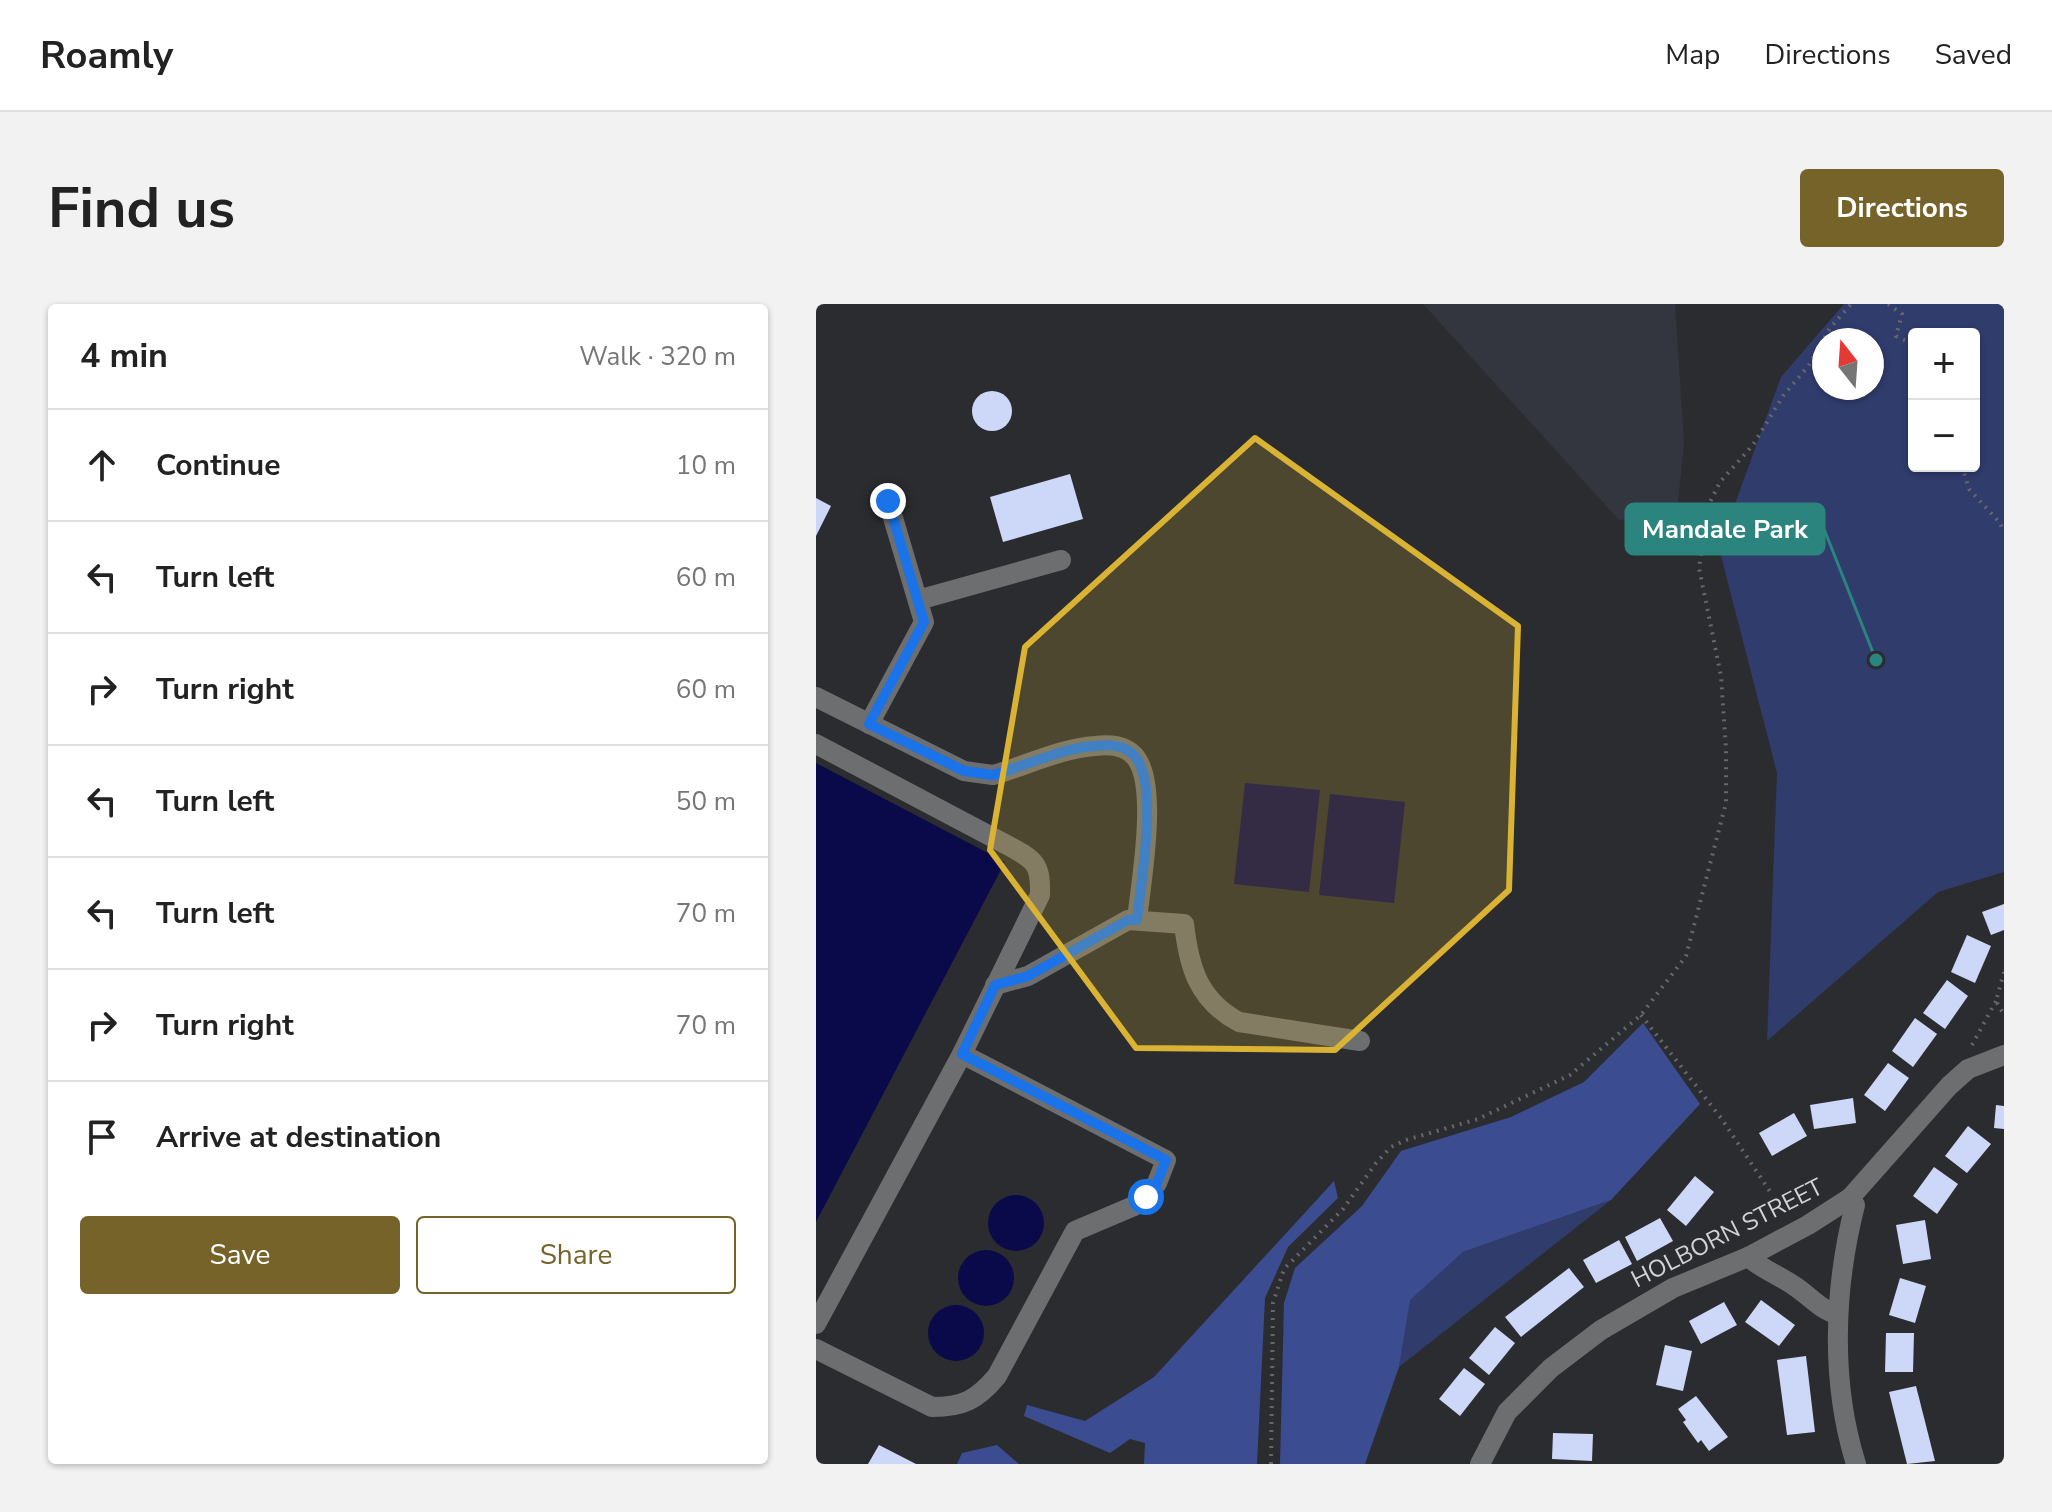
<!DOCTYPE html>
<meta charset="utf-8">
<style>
body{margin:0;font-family:"Nunito Sans",sans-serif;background:#f2f2f2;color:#222}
.controls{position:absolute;right:24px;top:24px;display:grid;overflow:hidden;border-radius:8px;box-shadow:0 2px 6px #0004}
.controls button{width:72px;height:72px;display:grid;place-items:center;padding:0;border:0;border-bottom:2px solid #e0e0e0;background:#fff;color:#222;font:40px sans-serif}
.compass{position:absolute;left:996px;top:24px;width:72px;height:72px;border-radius:50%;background:#fff;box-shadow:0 2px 6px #0004;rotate:343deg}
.stop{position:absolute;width:24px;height:24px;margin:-18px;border:6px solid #1a73e8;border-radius:50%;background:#fff}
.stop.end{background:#1a73e8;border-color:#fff;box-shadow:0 2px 8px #0008}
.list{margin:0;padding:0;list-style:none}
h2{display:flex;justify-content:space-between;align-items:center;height:104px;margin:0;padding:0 32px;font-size:34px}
h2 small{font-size:26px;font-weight:400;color:#767676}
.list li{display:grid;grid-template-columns:52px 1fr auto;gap:24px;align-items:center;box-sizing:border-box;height:112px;padding:0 32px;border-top:2px solid #e0e0e0}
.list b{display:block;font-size:30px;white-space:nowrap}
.list em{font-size:26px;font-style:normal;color:#767676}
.actions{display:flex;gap:16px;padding:24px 32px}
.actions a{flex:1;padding:18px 0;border:2px solid #75632a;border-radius:8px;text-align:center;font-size:28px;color:#75632a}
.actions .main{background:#75632a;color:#fff}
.icon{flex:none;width:44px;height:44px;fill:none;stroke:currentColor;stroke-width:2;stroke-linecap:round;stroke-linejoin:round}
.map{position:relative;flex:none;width:1188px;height:1160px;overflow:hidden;border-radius:8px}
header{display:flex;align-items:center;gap:48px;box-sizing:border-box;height:112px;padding:0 40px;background:#fff;border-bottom:2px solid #e0e0e0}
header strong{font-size:38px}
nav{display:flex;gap:44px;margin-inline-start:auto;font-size:28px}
.intro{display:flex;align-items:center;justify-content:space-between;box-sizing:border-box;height:192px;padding:0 48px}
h1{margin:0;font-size:56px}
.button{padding:20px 36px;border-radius:8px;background:#75632a;color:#fff;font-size:28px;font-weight:700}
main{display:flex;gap:48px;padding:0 48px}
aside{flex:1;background:#fff;border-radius:8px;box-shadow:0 2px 6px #0004}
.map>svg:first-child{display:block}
.built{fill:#33363f}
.green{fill:#303c6c;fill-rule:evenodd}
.forest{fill:#3c4c90}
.water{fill:#0a0949}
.building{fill:#cdd7f7}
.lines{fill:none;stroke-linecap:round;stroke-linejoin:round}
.path{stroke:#66676b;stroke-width:4;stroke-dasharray:2 6;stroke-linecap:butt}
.minor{stroke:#6d6e6f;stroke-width:20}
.route{stroke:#1a73e8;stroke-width:10}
.marked{fill:#dab334;fill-opacity:0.2;stroke:#dab334;stroke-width:6;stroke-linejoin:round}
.labels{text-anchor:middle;stroke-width:8;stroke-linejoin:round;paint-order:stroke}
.street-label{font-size:24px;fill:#d2d3d6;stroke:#2b2c30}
.leader{fill:none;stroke:#2c847e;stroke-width:3}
.callout-dot{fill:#2c847e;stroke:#2b2c30;stroke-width:3}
.callout{fill:#2c847e;stroke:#2c847e;stroke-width:3}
.callout-label{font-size:26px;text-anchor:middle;font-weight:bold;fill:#fff}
</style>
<header>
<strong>Roamly</strong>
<nav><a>Map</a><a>Directions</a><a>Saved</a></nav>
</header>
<div class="intro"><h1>Find us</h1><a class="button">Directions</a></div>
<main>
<aside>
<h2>4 min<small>Walk · 320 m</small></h2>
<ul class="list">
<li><svg class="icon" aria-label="ahead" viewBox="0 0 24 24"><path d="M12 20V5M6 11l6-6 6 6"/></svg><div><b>Continue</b></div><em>10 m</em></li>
<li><svg class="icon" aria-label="left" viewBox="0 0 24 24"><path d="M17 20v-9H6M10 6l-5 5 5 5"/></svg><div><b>Turn left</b></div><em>60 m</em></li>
<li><svg class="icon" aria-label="right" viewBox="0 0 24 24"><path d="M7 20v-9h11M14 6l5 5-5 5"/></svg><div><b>Turn right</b></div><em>60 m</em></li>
<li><svg class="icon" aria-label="left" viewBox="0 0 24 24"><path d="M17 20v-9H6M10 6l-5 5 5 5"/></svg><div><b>Turn left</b></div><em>50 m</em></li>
<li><svg class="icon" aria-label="left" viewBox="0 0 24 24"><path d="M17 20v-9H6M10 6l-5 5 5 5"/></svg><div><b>Turn left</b></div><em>70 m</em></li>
<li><svg class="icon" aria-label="right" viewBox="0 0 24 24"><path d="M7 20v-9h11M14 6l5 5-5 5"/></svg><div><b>Turn right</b></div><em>70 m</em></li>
<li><svg class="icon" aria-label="arrive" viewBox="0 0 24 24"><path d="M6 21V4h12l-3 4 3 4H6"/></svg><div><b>Arrive at destination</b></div></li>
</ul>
<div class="actions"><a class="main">Save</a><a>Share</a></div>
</aside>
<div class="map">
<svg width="1188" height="1160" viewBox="0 0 1188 1160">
<rect width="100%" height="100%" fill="#2b2c30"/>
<path class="built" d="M607,0H859L868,139L861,209L803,216Z"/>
<g class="green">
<path d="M1028,0H1188V568L1122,588L951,737L961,469L903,244L965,73ZM1098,30H1158V162H1098ZM1008,36H1056V84H1008Z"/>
<path d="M795,896L583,1063L593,996L647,948Z"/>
</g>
<g class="forest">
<path d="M827,719L884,800L795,896L647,948L594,996L583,1063L549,1160H464L468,999L479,964L546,902L585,847L695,813L768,778Z"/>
<path d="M518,877L522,894L472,943L449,994L441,1160H328L329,1139L314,1135L294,1149L208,1112L211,1101L269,1117L338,1073Z"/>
<path d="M181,1141L203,1160H141L146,1149Z"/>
</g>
<g class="water">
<path d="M0,459L189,558L0,918Z"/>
<path d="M429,479L504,486L493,588L418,580Z"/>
<path d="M514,490L589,498L578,599L503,591Z"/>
<circle cx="200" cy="919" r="28"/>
<circle cx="170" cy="974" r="28"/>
<circle cx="140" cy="1029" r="28"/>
</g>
<g class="building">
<circle cx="176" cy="107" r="20"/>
<path d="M254,170L267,215L187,238L174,193Z"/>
<path d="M0,194L15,202L0,232Z"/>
<path d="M1188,600V626L1175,631L1166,608Z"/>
<path d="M1151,631L1175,642L1159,679L1135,668Z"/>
<path d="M1131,676L1152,692L1129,725L1107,709Z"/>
<path d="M1099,714L1121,730L1097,763L1076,747Z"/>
<path d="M1072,759L1093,774L1069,807L1048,791Z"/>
<path d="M1037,794L1040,819L998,825L994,801Z"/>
<path d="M1180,801L1188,802V825L1178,824Z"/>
<path d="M978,809L991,832L956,852L943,829Z"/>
<path d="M1152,822L1175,840L1151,869L1129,852Z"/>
<path d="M1118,863L1142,880L1121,910L1097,892Z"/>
<path d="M879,872L898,888L870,922L851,906Z"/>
<path d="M844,914L857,937L821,957L809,933Z"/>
<path d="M1109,916L1115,955L1087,960L1080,921Z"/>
<path d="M803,936L816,960L780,979L767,956Z"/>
<path d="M753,964L768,983L705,1033L689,1013Z"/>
<path d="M1084,974L1110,982L1099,1019L1073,1011Z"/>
<path d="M945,996L979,1021L963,1042L929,1018Z"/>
<path d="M908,998L921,1021L885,1040L873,1017Z"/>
<path d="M679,1023L699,1039L673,1071L653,1054Z"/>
<path d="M1070,1029H1098L1097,1068H1069Z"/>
<path d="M849,1041L876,1047L867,1087L840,1081Z"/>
<path d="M990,1052L999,1128L971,1131L961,1056Z"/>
<path d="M648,1064L669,1080L644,1112L623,1095Z"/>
<path d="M1100,1082L1119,1157L1091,1160L1073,1088Z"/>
<path d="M880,1092L912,1133L893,1147L885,1136L882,1139L867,1118L870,1116L862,1105Z"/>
<path d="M737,1129L777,1130L776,1157L736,1155Z"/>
<path d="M63,1141L100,1160H52Z"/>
</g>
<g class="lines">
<g class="path">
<path d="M1072,0L1086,10L1080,32L1098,41"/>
<path d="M1146,162L1153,185L1184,219L1188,228"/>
<path d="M1188,668L1180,697L1188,711"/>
<path d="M825,711L905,814L969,910"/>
<path d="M1156,741L1180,697"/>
<path d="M455,1160L457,999L468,965L527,905L560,859L575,843L590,836L662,815L754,771L825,711L870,652L910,499V445L905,372L883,264L892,202L904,178L937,141L967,92L993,61L1014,24L1035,0"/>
</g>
<g class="minor">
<path d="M102,296L245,256"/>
<path d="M0,393L148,467L177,471C209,462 246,444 279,442C295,440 313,441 322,457C341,489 325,578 321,616"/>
<path d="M53,420L108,318L72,197"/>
<path d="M0,440L193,542C219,556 225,560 224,591L146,750L350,856L341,879L330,893L318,902L259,927L181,1072C161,1096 147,1103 116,1103L0,1045"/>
<path d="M179,681L212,672L312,616L368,620C373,663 382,696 423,718L544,737"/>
<path d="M1034,894L1039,901C1018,984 1014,1077 1040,1160"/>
<path d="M932,953C946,965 962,971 977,981C993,991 1004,1006 1021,1010"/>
<path d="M0,1020L146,750"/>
<path d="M664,1160L691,1108L735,1064L785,1026L857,984L932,953L992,921L1034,894L1133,782L1152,765L1188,751"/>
</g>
</g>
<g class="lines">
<path class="route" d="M72,197L108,318L53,420L148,467L177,471C209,462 246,444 279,442C295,440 313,441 322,457C341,489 325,577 321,616H312L212,672L179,681L146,750L350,856L341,879L330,893"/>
</g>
<path class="marked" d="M439,134L702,322L693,586L519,746L320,744L174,546L209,343Z"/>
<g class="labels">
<g class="street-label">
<text transform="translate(911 929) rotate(-27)" y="8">HOLBORN STREET</text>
</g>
</g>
<path class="leader" d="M1060 356L1008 225"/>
<circle class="callout-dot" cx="1060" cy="356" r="8"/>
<rect class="callout" x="810" y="200" width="198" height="50" rx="8"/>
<g class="callout-label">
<text x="909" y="234">Mandale Park</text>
</g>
</svg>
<div class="controls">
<button>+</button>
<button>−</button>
</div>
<svg class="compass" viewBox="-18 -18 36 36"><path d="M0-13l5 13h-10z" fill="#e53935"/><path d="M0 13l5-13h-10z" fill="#767676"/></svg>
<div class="stop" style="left:330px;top:893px"></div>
<div class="stop end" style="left:72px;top:197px"></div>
</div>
</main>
